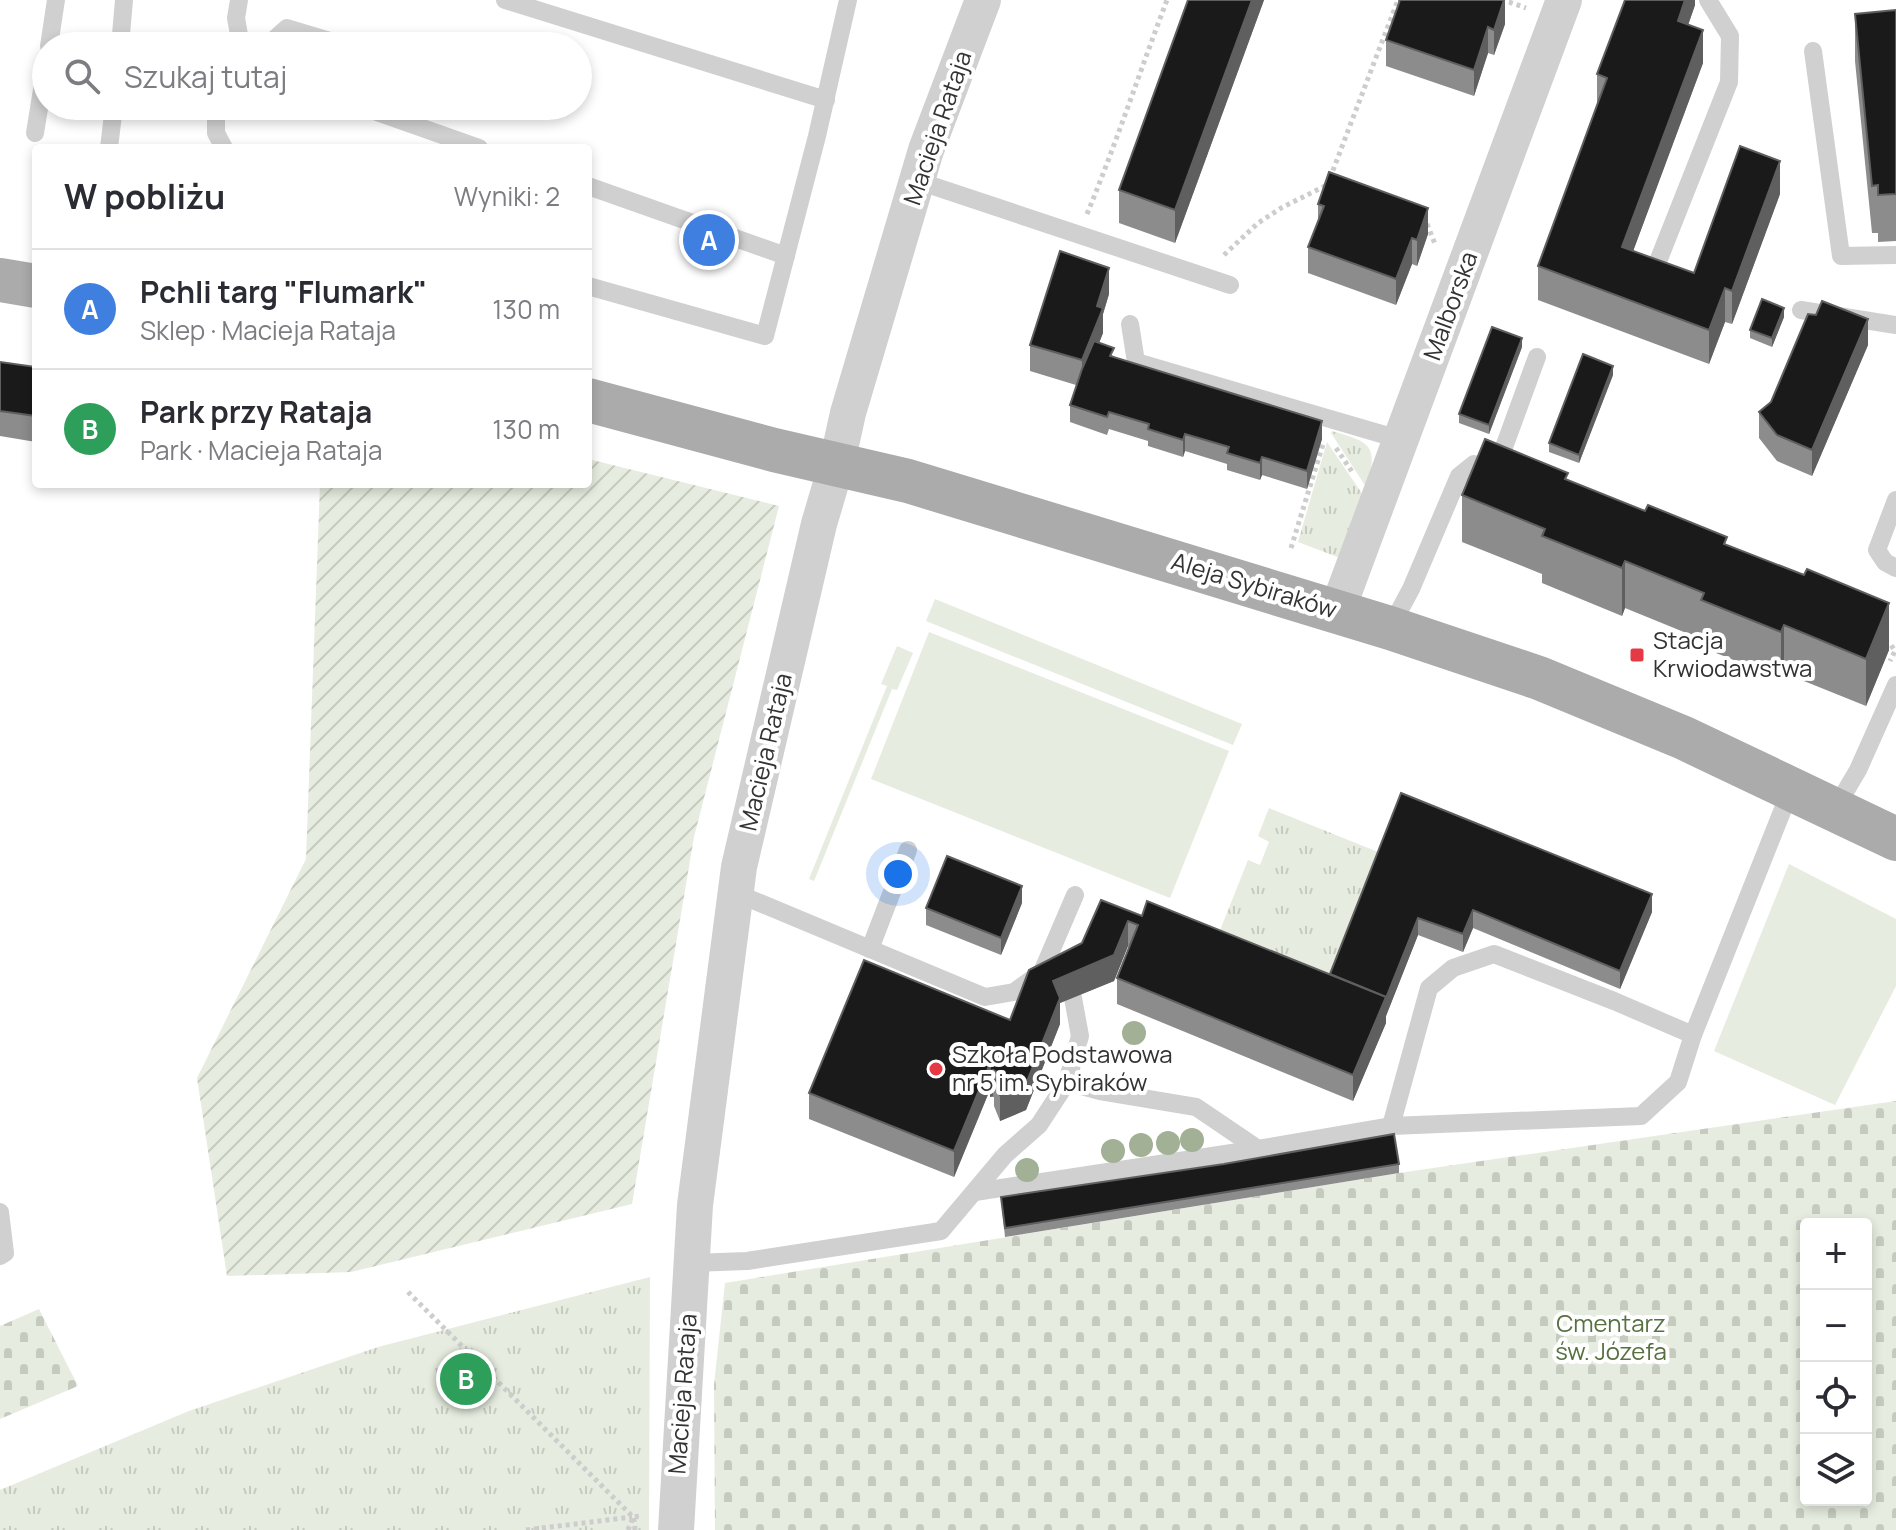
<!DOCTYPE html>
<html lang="pl">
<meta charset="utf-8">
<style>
body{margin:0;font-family:Manrope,sans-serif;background:#f7f7f7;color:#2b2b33}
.controls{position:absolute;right:24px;bottom:24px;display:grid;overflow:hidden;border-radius:8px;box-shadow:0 4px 12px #0003}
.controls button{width:72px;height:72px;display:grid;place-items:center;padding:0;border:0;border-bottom:2px solid #e1e1e2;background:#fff;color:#2b2b33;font:40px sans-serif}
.you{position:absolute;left:898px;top:874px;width:28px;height:28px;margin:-20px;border:6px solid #fff;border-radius:50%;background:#1a73e8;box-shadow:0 0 0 12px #1a73e833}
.badge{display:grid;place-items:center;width:52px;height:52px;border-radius:50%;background:#111827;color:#fff;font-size:26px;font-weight:700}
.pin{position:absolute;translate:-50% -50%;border:4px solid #fff;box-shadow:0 2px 8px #0006}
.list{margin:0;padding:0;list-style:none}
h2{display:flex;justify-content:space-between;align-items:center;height:104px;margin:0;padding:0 32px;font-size:34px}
h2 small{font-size:26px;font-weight:400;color:#7c7c81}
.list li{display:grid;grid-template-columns:52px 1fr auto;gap:24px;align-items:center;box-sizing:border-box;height:120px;padding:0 32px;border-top:2px solid #e1e1e2}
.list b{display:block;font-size:30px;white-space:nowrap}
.list p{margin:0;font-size:26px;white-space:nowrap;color:#7c7c81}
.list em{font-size:26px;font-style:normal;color:#7c7c81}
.icon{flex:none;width:44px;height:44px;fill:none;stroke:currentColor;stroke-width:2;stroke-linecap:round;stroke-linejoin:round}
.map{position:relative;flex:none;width:1896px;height:1530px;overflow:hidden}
.search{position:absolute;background:#fff;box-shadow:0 4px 12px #0003;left:32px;top:32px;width:560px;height:88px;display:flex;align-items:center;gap:20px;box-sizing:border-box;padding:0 28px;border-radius:44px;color:#7c7c81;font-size:30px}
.panel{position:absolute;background:#fff;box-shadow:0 4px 12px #0003;left:32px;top:144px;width:560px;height:344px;border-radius:8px}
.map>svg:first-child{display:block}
.grass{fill:url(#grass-tufts)}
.cemetery{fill:url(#cemetery-stones);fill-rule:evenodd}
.garden{fill:url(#garden-furrows)}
.pitch{fill:#e6ecdf}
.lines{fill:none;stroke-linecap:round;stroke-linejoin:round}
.path{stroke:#cdcdcd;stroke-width:5;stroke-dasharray:4 4;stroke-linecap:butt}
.service{stroke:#d0d0d0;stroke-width:18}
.minor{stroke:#d0d0d0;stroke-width:36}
.primary{stroke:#ababab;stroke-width:44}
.tree{fill:#a2b095}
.wall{fill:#8c8c8c}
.shaded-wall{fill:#5f5f5f}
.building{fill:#1a1a1a;stroke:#5f5f5f;stroke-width:2}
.poi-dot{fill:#e63946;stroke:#fff;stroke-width:3}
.labels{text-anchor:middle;stroke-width:8;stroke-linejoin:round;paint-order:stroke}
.street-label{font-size:24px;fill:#333;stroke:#fff}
.poi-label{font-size:24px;fill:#333;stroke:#fff;text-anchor:start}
.park-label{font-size:24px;fill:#56703f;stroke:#fff}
</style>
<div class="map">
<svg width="1896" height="1530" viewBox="0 0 1896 1530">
<defs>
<pattern id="grass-tufts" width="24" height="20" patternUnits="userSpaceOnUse" patternTransform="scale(2)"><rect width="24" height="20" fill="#e6ecdf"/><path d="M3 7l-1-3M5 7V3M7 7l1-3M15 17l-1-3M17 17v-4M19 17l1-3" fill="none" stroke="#c6cbc0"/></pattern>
<pattern id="cemetery-stones" width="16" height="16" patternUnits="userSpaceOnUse" patternTransform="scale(2)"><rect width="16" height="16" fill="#e6ecdf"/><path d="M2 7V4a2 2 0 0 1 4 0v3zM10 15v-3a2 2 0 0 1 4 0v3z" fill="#c6cbc0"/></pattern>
<pattern id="garden-furrows" width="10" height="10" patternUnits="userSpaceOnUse" patternTransform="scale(2)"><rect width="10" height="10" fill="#e6ecdf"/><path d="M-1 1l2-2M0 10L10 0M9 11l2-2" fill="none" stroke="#c6cbc0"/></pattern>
</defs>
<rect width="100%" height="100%" fill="#fff"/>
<g class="grass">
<path d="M1332,431C1371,442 1379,446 1366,487L1331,433Z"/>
<path d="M1327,442L1363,495L1340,558L1298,542Z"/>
<path d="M1269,808L1383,854L1327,999L1211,953L1248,860L1260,865L1269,842L1258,836Z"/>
<path d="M650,1277L649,1530H0V1490L189,1411L378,1347Z"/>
</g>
<g class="cemetery">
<path d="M1896,1101V1530H715L714,1385L725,1283L1399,1173ZM1806,1224H1866V1500H1806Z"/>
<path d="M39,1309L78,1386L0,1419V1326Z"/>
</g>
<path class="garden" d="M588,459L779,506L694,837L632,1204L351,1272L227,1276L197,1078L306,859L320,484H588Z"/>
<g class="pitch">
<path d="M935,599L1242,724L1233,745L926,621Z"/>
<path d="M929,632L1229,751L1170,898L871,779Z"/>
<path d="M897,646L913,653L897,690L892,689L814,881L809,879L887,686L881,684Z"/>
<path d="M1789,864L1896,919V986L1835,1105L1714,1051Z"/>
</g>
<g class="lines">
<g class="path">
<path d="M1501,1L1509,2L1526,8"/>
<path d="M1330,178L1398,0"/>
<path d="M1087,214C1116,144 1140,71 1167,0"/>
<path d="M1427,224L1435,244"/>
<path d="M1224,255L1258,223L1281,208L1327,185"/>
<path d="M1336,448L1353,473"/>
<path d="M1291,548L1324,441"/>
<path d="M1884,642L1891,645L1895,651L1890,661"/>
<path d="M408,1292L633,1517L642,1516"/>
<path d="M634,1518L635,1530"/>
<path d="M526,1530L632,1517"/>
<path d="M628,1530L633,1517"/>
</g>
<g class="service">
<path d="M239,0L236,18L241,46"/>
<path d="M505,0L826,100"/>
<path d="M49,46L56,0"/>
<path d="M120,46L124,0"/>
<path d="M267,46L287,28L337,43"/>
<path d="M1813,51L1841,256L1896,255"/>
<path d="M216,106V133L224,148"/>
<path d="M360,106L479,148"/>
<path d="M35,133L46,65"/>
<path d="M109,148L114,106"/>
<path d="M918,181L1230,285"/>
<path d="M588,186L786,256"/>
<path d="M1657,264L1729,82L1730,36L1708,0"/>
<path d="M588,286L765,336L817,136L848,0"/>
<path d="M1801,310L1896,325"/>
<path d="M1130,324L1136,362L1402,440"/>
<path d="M1496,469L1537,357"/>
<path d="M1896,500L1877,550L1885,562L1896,568"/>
<path d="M1390,628L1411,589L1459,476L1474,464L1496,468"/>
<path d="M1835,809L1858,770L1896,685"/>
<path d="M736,893L985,997L1014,992L1042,972L1075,895"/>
<path d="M870,949L908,850"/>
<path d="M1693,1035L1791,789"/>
<path d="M1067,1082L1080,1036L1073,998"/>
<path d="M975,1192L1258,1149L1391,1126L1641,1116L1678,1082L1693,1035L1614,1001L1494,954L1453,968L1429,988L1391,1126"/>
<path d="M0,1212L5,1253L0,1256"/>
<path d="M692,1263L747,1261L941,1231L1005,1155L1039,1125L1067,1082L1100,1091L1196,1107L1258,1149"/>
</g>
<g class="minor">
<path d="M1337,611L1564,0"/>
<path d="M676,1530L695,1205L739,867L819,524L837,463L848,413L926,150L983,0"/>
</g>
<g class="primary">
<path d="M0,280L36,286"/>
<path d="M588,400L774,450L908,481L1390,628L1539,678L1684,738L1896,839"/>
</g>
</g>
<g class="tree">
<circle cx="1134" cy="1033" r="12"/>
<circle cx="1192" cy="1140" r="12"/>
<circle cx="1168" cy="1143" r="12"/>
<circle cx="1141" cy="1145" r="12"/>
<circle cx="1113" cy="1151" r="12"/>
<circle cx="1027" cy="1170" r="12"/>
</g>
<g class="wall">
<path d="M1188,0H1264L1175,243L1119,223V190Z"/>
<path d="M1398,0H1505V24L1494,55L1488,53L1474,96L1386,66V40L1398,6Z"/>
<path d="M1695,0V5L1688,25L1703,63L1633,251L1694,273L1780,194L1732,324L1725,322L1709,364L1538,300V266L1597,105V74Z"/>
<path d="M1896,10V241L1878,242V233H1872L1855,61V14Z"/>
<path d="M36,156V178L33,177V168Z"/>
<path d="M1318,204L1428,234L1417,266L1412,264L1396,305L1308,273V247L1318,222Z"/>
<path d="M1109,294L1103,314V333L1099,343L1114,357L1322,439L1307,489L1262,475L1260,480L1227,470V464L1185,451L1183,457L1148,446V441L1109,429L1107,435L1070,422V405L1076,385L1030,371V345Z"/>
<path d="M1784,317L1772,347L1750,338V330Z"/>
<path d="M1868,345L1812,476L1777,461L1759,438V412L1771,402Z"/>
<path d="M1522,347L1489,434L1459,423V414Z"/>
<path d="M0,362L36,367V442L0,436Z"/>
<path d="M1613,375L1579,463L1549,452V443Z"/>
<path d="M1568,480L1727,545L1889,650L1866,706L1784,673L1781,679L1701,647V639L1625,608L1622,616L1542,583V574L1462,542V495Z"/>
<path d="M1401,793L1652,912L1620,989L1473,928L1463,952L1418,935L1386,1016V1023L1353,1101L1117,1004V978L1129,947L1128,946L1114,981L1060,1003V1024L1026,1110L1000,1121L994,1106V1097H990V1093L989,1092L954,1177L809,1119V1093L1010,1020L1082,943L1101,900L1142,916L1330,974Z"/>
<path d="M1022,903L1001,955L926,925V908Z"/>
<path d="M1399,1164V1173L1005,1237L1001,1197Z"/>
</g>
<g class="shaded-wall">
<path d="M1252,0H1264L1175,243V210Z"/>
<path d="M1505,0V24L1494,55V30Z"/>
<path d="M1685,0H1695V5L1678,54V21Z"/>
<path d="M1488,27V53L1474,96V70Z"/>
<path d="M1703,30V63L1622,281V247Z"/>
<path d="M1780,161V194L1732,324V291Z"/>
<path d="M1428,208V234L1417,266V240Z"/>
<path d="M1412,238V264L1396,305V279Z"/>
<path d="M1109,268V294L1103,314V333L1082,386V360L1097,306Z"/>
<path d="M1725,288V322L1709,364V330Z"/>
<path d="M1784,308V317L1772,347V338Z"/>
<path d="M1868,319V345L1812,476V450Z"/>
<path d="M1522,338V347L1489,434V425Z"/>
<path d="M1613,366V375L1579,463V455Z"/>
<path d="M1322,421V439L1307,489V471Z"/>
<path d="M1185,434V451L1183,457V440Z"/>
<path d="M1262,457V475L1260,480V463Z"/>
<path d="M1625,561V608L1622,616V568Z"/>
<path d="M1889,603V650L1866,706V659Z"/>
<path d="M1784,625V673L1781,679V632Z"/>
<path d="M1022,886V903L1001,955V938Z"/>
<path d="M1652,894V912L1620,989V971Z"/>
<path d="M1473,910V928L1463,952V934Z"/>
<path d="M1418,918V935L1386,1016V1023L1353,1101V1075Z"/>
<path d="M1128,921V946L1114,981L1060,1003V1024L1026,1110L1000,1121V1095L1053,981Z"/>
<path d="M989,1066V1092L954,1177V1151Z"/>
<path d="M993,1070V1096L990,1097V1071Z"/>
</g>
<g class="building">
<path d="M1188,0H1252L1175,210L1119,190Z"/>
<path d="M1400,0H1504L1494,30L1488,27L1474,70L1386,40Z"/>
<path d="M1625,0H1685L1678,21L1703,30L1622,247L1694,273L1740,146L1780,161L1732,291L1725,288L1709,330L1538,266L1607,78L1597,74Z"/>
<path d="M1896,10V194L1878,195V185L1872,186L1855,14Z"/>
<path d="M35,156H36V169L33,168Z"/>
<path d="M1329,172L1428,208L1417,240L1412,238L1396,279L1308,247L1324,206L1318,204Z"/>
<path d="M1060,251L1109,268L1097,306L1103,308L1082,360L1030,345Z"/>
<path d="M1762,299L1784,308L1772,338L1750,330Z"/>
<path d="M1822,301L1868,319L1812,450L1777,435L1759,412L1771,402L1808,314L1816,315Z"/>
<path d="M1492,327L1522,338L1489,425L1459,414Z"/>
<path d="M1094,341L1114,348L1110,356L1322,421L1307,471L1262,457L1260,463L1227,453L1229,447L1185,434L1183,440L1148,429L1149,424L1109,412L1107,417L1070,405L1082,369Z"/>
<path d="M1583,354L1613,366L1579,455L1549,443Z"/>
<path d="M0,362L36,367V416L0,411Z"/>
<path d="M1485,439L1568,473L1565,479L1645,511L1648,505L1727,537L1724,544L1804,575L1807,569L1889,603L1866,659L1784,625L1781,632L1701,600L1704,593L1625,561L1622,568L1542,536L1545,529L1462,495Z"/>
<path d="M1401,793L1652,894L1620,971L1473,910L1463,934L1418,918L1386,998V997L1330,974Z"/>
<path d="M947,856L1022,886L1001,938L926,908Z"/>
<path d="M1101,900L1142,916L1147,901L1386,997L1353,1075L1117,978L1138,925L1128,921L1114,955L1053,981L1060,998L1026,1084L1000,1095L994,1080L1000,1078L1001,1074L993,1070L990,1071V1067L989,1066L954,1151L809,1093L864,960L1010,1020L1029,970L1082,943Z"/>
<path d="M1394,1134L1399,1164L1005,1228L1001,1197L1224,1164Z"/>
</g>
<g class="poi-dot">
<rect x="1629" y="647" width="16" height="16" rx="4"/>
<circle cx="936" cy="1069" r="8"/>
</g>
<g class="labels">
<g class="street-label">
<text transform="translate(938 128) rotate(-71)" y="8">Macieja Rataja</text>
<text transform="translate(1451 306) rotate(-70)" y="8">Malborska</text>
<text transform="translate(1254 586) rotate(17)" y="8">Aleja Sybiraków</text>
<text transform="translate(766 752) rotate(-77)" y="8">Macieja Rataja</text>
<text transform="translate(683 1394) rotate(-86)" y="8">Macieja Rataja</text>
</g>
<g class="poi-label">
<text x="1653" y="649">Stacja<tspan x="1653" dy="28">Krwiodawstwa</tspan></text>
<text x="952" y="1063">Szkoła Podstawowa<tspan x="952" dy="28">nr 5 im. Sybiraków</tspan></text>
</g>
<g class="park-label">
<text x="1611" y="1332">Cmentarz<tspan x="1611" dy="28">św. Józefa</tspan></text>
</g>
</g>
</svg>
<div class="controls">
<button>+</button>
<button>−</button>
<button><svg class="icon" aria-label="locate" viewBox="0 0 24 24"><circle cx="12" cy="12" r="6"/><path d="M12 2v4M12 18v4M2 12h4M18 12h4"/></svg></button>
<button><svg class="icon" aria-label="layers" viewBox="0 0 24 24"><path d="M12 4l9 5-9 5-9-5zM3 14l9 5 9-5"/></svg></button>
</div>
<div class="you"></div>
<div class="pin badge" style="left:709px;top:240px;background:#3f7fe0">A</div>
<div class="pin badge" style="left:466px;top:1379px;background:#2e9e5b">B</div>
<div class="search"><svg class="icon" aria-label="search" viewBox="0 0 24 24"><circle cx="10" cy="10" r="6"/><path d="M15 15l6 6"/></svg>Szukaj tutaj</div>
<section class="panel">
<h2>W pobliżu<small>Wyniki: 2</small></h2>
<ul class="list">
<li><span class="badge" style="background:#3f7fe0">A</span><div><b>Pchli targ &quot;Flumark&quot;</b><p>Sklep · Macieja Rataja</p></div><em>130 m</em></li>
<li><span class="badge" style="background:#2e9e5b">B</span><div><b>Park przy Rataja</b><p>Park · Macieja Rataja</p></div><em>130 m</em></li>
</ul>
</section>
</div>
